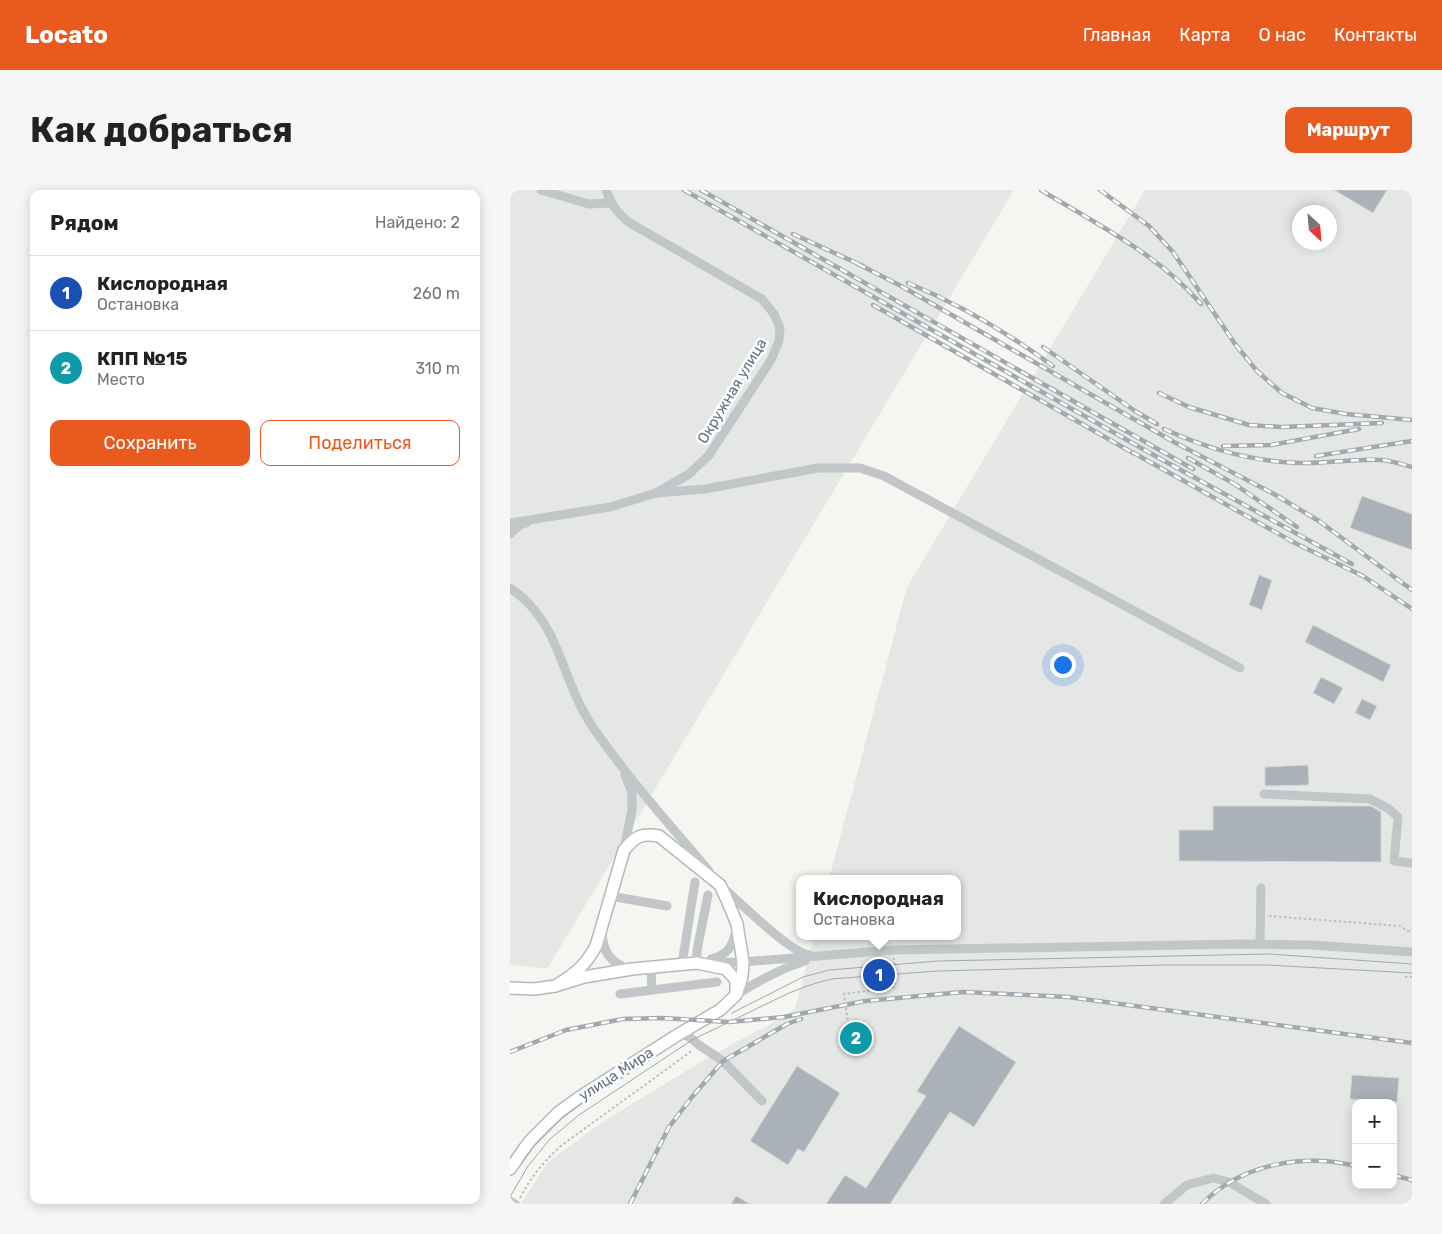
<!DOCTYPE html>
<html lang="ru">
<meta charset="utf-8">
<style>
body{margin:0;font-family:Rubik,sans-serif;background:#f6f6f6;color:#222}
.controls{position:absolute;right:15px;bottom:15px;display:grid;overflow:hidden;border-radius:10px;box-shadow:0 2px 12px #0003}
.controls button{width:45px;height:45px;display:grid;place-items:center;padding:0;border:0;border-bottom:1px solid #e0e0e0;background:#fff;color:#222;font:25px sans-serif}
.compass{position:absolute;left:782px;top:15px;width:45px;height:45px;border-radius:50%;background:#fff;box-shadow:0 2px 12px #0003;rotate:154deg}
.you{position:absolute;left:552px;top:474px;width:18px;height:18px;margin:-12px;border:4px solid #fff;border-radius:50%;background:#1a73e8;box-shadow:0 0 0 8px #1a73e833}
.badge{display:grid;place-items:center;width:32px;height:32px;border-radius:50%;background:#e85a1e;color:#fff;font-size:16px;font-weight:700}
.pin{position:absolute;translate:-50% -50%;border:2px solid #fff;box-shadow:0 1px 5px #0006}
.popup{position:absolute;left:286px;top:685px;width:165px;height:65px;box-sizing:border-box;display:grid;place-content:center;border-radius:10px;background:#fff;filter:drop-shadow(0 1px 4px #0005);font-size:16px;white-space:nowrap;color:#767676}
.popup b{font-size:19px;color:#222}
.popup::after{content:'';position:absolute;left:50%;top:100%;margin-left:-10px;border:10px solid transparent;border-top-color:#fff}
.list{margin:0;padding:0;list-style:none}
h2{display:flex;justify-content:space-between;align-items:center;height:65px;margin:0;padding:0 20px;font-size:21px}
h2 small{font-size:16px;font-weight:400;color:#767676}
.list li{display:grid;grid-template-columns:32px 1fr auto;gap:15px;align-items:center;box-sizing:border-box;height:75px;padding:0 20px;border-top:1px solid #e0e0e0}
.list b{display:block;font-size:19px;white-space:nowrap}
.list p{margin:0;font-size:16px;white-space:nowrap;color:#767676}
.list em{font-size:16px;font-style:normal;color:#767676}
.actions{display:flex;gap:10px;padding:15px 20px}
.actions a{flex:1;padding:11px 0;border:1px solid #e85a1e;border-radius:10px;text-align:center;font-size:18px;color:#e85a1e}
.actions .main{background:#e85a1e;color:#fff}
.map{position:relative;flex:none;width:902px;height:1014px;overflow:hidden;border-radius:10px}
header{display:flex;align-items:center;gap:30px;box-sizing:border-box;height:70px;padding:0 25px;background:#e85a1e;color:#fff}
header strong{font-size:24px}
nav{display:flex;gap:28px;margin-inline-start:auto;font-size:18px}
.intro{display:flex;align-items:center;justify-content:space-between;box-sizing:border-box;height:120px;padding:0 30px}
h1{margin:0;font-size:35px}
.button{padding:12px 22px;border-radius:10px;background:#e85a1e;color:#fff;font-size:18px;font-weight:700}
main{display:flex;gap:30px;padding:0 30px}
aside{flex:1;background:#fff;border-radius:10px;box-shadow:0 2px 12px #0003}
.map>svg:first-child{display:block}
.built{fill:#e5e7e5;fill-rule:evenodd}
.building{fill:#aab1b8;stroke:#d6d6d4}
.lines{fill:none;stroke-linecap:round;stroke-linejoin:round}
.major-casing{stroke:#b5b9bd;stroke-width:14}
.path{stroke:#bcbec0;stroke-width:2;stroke-dasharray:2.5 2.5;stroke-linecap:butt}
.minor{stroke:#c2c6c9;stroke-width:9}
.major{stroke:#fff;stroke-width:11}
.tram{stroke:#a2a8ae;stroke-width:1}
.rail-casing{stroke:#a2a8ae;stroke-width:4.5}
.rail{stroke:#fff;stroke-width:2.5;stroke-dasharray:8;stroke-linecap:butt}
.labels{text-anchor:middle;stroke-width:5;stroke-linejoin:round;paint-order:stroke}
.street-label{font-size:15px;fill:#637383;stroke:#fff}
</style>
<header>
<strong>Locato</strong>
<nav><a>Главная</a><a>Карта</a><a>О нас</a><a>Контакты</a></nav>
</header>
<div class="intro"><h1>Как добраться</h1><a class="button">Маршрут</a></div>
<main>
<aside>
<h2>Рядом<small>Найдено: 2</small></h2>
<ul class="list">
<li><span class="badge" style="background:#1a4fb4">1</span><div><b>Кислородная</b><p>Остановка</p></div><em>260 m</em></li>
<li><span class="badge" style="background:#0f9aa8">2</span><div><b>КПП №15</b><p>Место</p></div><em>310 m</em></li>
</ul>
<div class="actions"><a class="main">Сохранить</a><a>Поделиться</a></div>
</aside>
<div class="map">
<svg width="902" height="1014" viewBox="0 0 902 1014">
<rect width="100%" height="100%" fill="#f5f5f1"/>
<g class="built">
<path d="M0,0H504L37,779L0,774Z"/>
<path d="M635,0H902V1014H11L37,973L94,931L204,864L274,827L285,819L304,746H448V689H319L397,397ZM789,22H819V52H789ZM846,913H883V995H846Z"/>
</g>
<g class="building">
<path d="M824,0H877L863,23Z"/>
<path d="M852,306L902,324V360L840,338Z"/>
<path d="M749,385L762,390L752,420L739,415Z"/>
<path d="M803,435L881,475L873,492L795,452Z"/>
<path d="M811,487L833,498L824,514L803,503Z"/>
<path d="M852,509L867,516L860,530L845,523Z"/>
<path d="M798,575L799,595L755,596V577Z"/>
<path d="M703,616H861L871,622V672L669,671V640H703Z"/>
<path d="M449,836L506,872L464,937L440,922L380,1014H316L335,985L356,998L416,906L407,901Z"/>
<path d="M351,842L352,852L341,853L340,843Z"/>
<path d="M287,876L330,903L294,962L288,959L278,975L240,951Z"/>
<path d="M842,885L889,888L887,912L840,909Z"/>
<path d="M226,1006L240,1014H221Z"/>
</g>
<g class="lines">
<g class="major-casing">
<g id="major">
<path d="M0,798L24,799L45,796L74,787L122,779L187,773L216,779L226,790V802"/>
<path d="M0,979L19,952L49,922L70,907L169,844L210,820L226,805L232,787L233,772L227,734L217,710L210,695L149,646C131,643 126,646 114,660L86,756C76,775 64,785 45,796"/>
</g>
</g>
<g class="path">
<path d="M759,726L890,736L898,741H902"/>
<path d="M895,787H902"/>
<path d="M339,840L334,804L385,797L384,768"/>
<path d="M10,1008C21,987 34,971 52,955L183,860"/>
</g>
<g class="minor">
<path d="M31,0L79,14L101,13"/>
<path d="M146,303L195,299L308,278H350L374,286L730,478"/>
<path d="M0,333L100,317L146,303L179,284L199,265L261,170L269,151L270,138L264,124L252,109L120,33C107,23 102,15 96,0"/>
<path d="M0,344L10,335L16,333"/>
<path d="M0,398C50,430 51,490 82,536C117,587 159,634 199,681"/>
<path d="M754,604L860,609L879,619L888,627L884,671L902,673"/>
<path d="M114,659L122,620V602L115,585"/>
<path d="M212,697C230,712 279,762 299,765"/>
<path d="M100,706L157,716"/>
<path d="M92,741C92,761 101,774 120,779"/>
<path d="M750,754L751,698"/>
<path d="M201,769C218,765 223,756 226,740"/>
<path d="M187,773V760L198,705"/>
<path d="M201,773L233,772L384,760L733,754L803,755L902,762"/>
<path d="M172,774L185,692"/>
<path d="M141,778L142,800"/>
<path d="M110,804L207,792"/>
<path d="M226,805C248,791 270,779 295,771"/>
<path d="M169,844L178,846L189,855L213,871L252,911"/>
<path d="M0,1011L5,1014"/>
<path d="M654,1014L677,995L703,988L719,992L756,1014"/>
</g>
<use href="#major" class="major"/>
<g class="tram">
<path d="M222,823L293,787L319,780L428,771L759,764L902,774"/>
<path d="M11,974C38,929 88,903 131,875"/>
<path d="M0,1007L18,976L40,949L69,925L182,850L279,803L300,795L321,789L428,781L652,775H757L902,783"/>
</g>
<g class="rail-casing">
<g id="rail">
<path d="M174,0L649,268L842,374"/>
<path d="M191,0L683,279"/>
<path d="M531,0C586,34 648,64 691,114"/>
<path d="M590,0L639,36L663,62L725,154L747,181L772,203L802,218L836,224L902,230"/>
<path d="M283,44L353,76"/>
<path d="M348,74L391,96L664,252L764,304L809,331L902,400"/>
<path d="M398,93C449,114 498,143 543,176"/>
<path d="M363,115L623,263"/>
<path d="M533,157L625,221L647,234"/>
<path d="M649,203L679,217L739,235L771,237L872,233"/>
<path d="M654,239C698,259 743,272 791,273C818,274 845,268 872,270C882,271 892,274 902,277"/>
<path d="M713,256L761,255L849,239"/>
<path d="M622,262L785,353L853,386L902,419"/>
<path d="M806,266L902,251"/>
<path d="M678,268L728,296"/>
<path d="M723,293L787,337"/>
<path d="M0,862L56,840L113,829L152,828L219,832L274,827L355,811L453,802L558,807L902,853"/>
<path d="M883,985L902,990"/>
<path d="M120,1014L159,937L182,907L213,871L277,834L291,829"/>
<path d="M692,1014C731,974 793,963 846,976"/>
</g>
</g>
<use href="#rail" class="rail"/>
</g>
<g class="labels">
<g class="street-label">
<text transform="translate(222 201) rotate(-59)" y="5">Окружная улица</text>
<text transform="translate(106 884) rotate(-33)" y="5">улица Мира</text>
</g>
</g>
</svg>
<div class="controls">
<button>+</button>
<button>−</button>
</div>
<svg class="compass" viewBox="-18 -18 36 36"><path d="M0-13l5 13h-10z" fill="#e53935"/><path d="M0 13l5-13h-10z" fill="#767676"/></svg>
<div class="you"></div>
<div class="pin badge" style="left:369px;top:785px;background:#1a4fb4">1</div>
<div class="popup"><b>Кислородная</b>Остановка</div>
<div class="pin badge" style="left:346px;top:848px;background:#0f9aa8">2</div>
</div>
</main>
